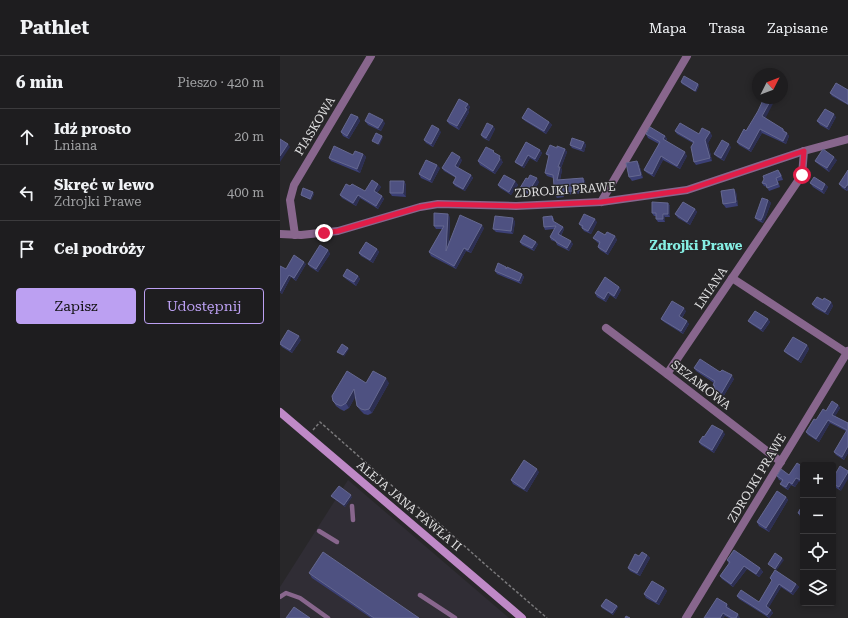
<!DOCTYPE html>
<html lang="pl">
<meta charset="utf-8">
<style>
body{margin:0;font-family:"Roboto Serif",serif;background:#2b2a2c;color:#f1f3f6}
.controls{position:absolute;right:12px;bottom:12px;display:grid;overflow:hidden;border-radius:4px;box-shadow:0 2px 6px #0003}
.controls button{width:36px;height:36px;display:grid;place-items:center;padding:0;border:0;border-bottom:1px solid #3c3b3d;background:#1e1d1f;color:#f1f3f6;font:20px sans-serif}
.compass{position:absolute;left:472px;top:12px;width:36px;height:36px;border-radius:50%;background:#1e1d1f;box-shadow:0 2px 6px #0003;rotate:48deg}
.stop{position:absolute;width:12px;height:12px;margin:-9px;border:3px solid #e11d48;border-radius:50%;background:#fff}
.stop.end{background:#e11d48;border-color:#fff;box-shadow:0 1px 4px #0008}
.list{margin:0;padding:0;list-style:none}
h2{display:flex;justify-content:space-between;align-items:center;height:52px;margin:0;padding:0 16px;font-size:17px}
h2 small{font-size:13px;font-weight:400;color:#a1a2a4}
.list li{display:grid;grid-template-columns:26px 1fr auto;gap:12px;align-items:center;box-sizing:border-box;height:56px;padding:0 16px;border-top:1px solid #3c3b3d}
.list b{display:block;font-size:15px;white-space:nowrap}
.list p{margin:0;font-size:13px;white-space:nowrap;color:#a1a2a4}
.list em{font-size:13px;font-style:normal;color:#a1a2a4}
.actions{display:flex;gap:8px;padding:12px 16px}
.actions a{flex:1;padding:9px 0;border:1px solid #bca0f2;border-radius:4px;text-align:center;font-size:14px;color:#bca0f2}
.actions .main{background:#bca0f2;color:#111}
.icon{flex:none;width:22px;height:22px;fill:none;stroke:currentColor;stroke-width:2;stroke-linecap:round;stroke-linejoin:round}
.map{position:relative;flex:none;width:568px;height:562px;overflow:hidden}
header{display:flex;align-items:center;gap:24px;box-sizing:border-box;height:56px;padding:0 20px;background:#1e1d1f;border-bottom:1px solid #3c3b3d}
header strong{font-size:19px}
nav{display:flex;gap:22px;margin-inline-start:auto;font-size:14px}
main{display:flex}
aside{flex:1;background:#1e1d1f}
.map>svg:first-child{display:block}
.built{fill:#302d35}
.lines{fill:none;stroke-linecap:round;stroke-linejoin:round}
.path{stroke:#7a797b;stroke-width:1.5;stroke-dasharray:3 2;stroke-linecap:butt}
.lane{stroke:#88668d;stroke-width:4.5}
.street{stroke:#88668d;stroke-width:8}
.secondary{stroke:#bf89c7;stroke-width:8}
.wall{fill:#3c4075}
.shaded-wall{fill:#2d2f52}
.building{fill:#4e5181;stroke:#656890}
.route{stroke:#e11d48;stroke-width:5}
.labels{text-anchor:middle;stroke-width:3;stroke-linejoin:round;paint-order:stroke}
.street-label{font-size:12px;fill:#e0e0e1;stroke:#282729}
.neighbourhood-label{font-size:13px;font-weight:bold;fill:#85eee3;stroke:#282729}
</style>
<header>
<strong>Pathlet</strong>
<nav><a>Mapa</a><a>Trasa</a><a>Zapisane</a></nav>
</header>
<main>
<aside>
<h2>6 min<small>Pieszo · 420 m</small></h2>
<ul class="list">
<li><svg class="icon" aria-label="ahead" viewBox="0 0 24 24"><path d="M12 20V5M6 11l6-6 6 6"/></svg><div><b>Idź prosto</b><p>Lniana</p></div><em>20 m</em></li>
<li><svg class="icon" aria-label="left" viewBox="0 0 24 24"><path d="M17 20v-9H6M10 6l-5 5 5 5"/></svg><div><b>Skręć w lewo</b><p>Zdrojki Prawe</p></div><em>400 m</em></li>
<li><svg class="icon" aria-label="arrive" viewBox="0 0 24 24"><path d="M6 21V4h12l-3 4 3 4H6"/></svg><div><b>Cel podróży</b></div></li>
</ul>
<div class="actions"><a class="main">Zapisz</a><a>Udostępnij</a></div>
</aside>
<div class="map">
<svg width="568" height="562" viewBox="0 0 568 562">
<rect width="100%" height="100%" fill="#282729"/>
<path class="built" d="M68,424L229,562H0V531Z"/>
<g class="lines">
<path class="path" d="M33,374L40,366L127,443L154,463L208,511L267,562"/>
<g class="lane">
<path d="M72,450L73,464"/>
<path d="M39,475L57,486"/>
<path d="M140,539L175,562"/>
<path d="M0,541L6,537L20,542L48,562"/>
</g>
<g class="street">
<path d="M321,146L407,0"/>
<path d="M0,178L21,179L58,175L140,151L158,148L236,150L321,146L407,134L524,95L568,83"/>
<path d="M15,179L10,144L14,129L91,0"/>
<path d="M452,222L567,297"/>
<path d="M326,272L387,318L501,406"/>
<path d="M387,318L522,119L524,95"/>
<path d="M406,562L568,295"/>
</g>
<path class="secondary" d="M0,356L242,562"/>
</g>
<g class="wall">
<path d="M401,26L418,28L419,30L416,36L402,28Z"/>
<path d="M568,34V49L552,40L550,37Z"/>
<path d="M188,48L190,51L188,55L189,56L179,74L169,68L167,65Z"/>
<path d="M78,61L80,65L69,83L63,80L61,76Z"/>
<path d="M556,61L549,74L540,69L537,65Z"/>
<path d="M242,62L269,66L272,69L266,78L245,65Z"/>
<path d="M485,62L503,73L509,80L506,88L482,77L471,96L459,89L457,86L466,75Z"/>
<path d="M85,65L105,67L101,75L88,69Z"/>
<path d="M213,70L215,73L209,85L203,82L201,79Z"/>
<path d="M395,75L419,78L430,76L432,80L428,87L432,105L416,109L414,106L413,87L397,78Z"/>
<path d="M161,76L153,91L146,87L144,84Z"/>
<path d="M366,78L385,80L387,83L386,85L407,100L400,113L383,104L374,121L367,117L364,114L379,88L368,82Z"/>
<path d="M246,86L260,94L262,97L257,106L250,102L244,112L237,108L235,106Z"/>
<path d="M304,86L306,89L304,96L292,92L290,89Z"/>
<path d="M451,91L444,105L437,101L434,98Z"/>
<path d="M277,92L285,93L287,96L281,112L282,114L280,124L303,122L305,125L306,137L283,139L284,141L277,142L275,139L273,122L267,120L265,117L269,101L266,98Z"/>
<path d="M83,98L86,101L80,117L51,105L49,102L73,99Z"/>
<path d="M216,98L222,104L221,105L223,106L215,118L200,109L198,105Z"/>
<path d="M182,104L178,112L191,119L193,122L185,135L175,130L173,127L176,122L164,115L162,112Z"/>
<path d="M557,104L549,116L538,108L535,105Z"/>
<path d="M357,105L359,108L363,122L352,125L349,121Z"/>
<path d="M160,112L152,127L141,122L139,118Z"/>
<path d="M498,114L501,118L503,124L498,125L500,131L489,135L487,131L484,130L482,127Z"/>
<path d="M568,115V134L567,135L562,132L559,128Z"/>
<path d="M248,123L259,126L251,140L242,135L240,132Z"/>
<path d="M124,125L126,129V141L112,140L110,137Z"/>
<path d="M235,125L238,129L231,139L220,132L218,129Z"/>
<path d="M530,127L545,128L548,131L544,138L533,131Z"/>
<path d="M98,128L101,131L97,137L102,140L104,143L98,153L80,142L76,150L62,142L60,139L70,130L85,135Z"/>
<path d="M456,136L458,150L446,152L443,148Z"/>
<path d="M34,138L31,144L22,140L21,139Z"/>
<path d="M488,144L491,147L485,163L483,167L478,165L475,162Z"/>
<path d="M388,147L390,150V161H385V166H378L376,163V160H374L372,157Z"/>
<path d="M415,153L417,156L410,169L398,162L395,158Z"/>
<path d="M272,160L274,163V166L283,171L284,173L281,180L293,188L289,195L277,189L276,186L271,184L270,181L274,173L265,174L264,171Z"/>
<path d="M170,161L169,188L204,172L191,197L186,195L176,213L151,200L149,196L163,173H156L154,170Z"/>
<path d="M233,162L235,166L233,178L216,176L213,173Z"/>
<path d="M317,166L311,178L304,175L299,168Z"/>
<path d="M335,180L337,184L328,199L320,194L318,191L319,188L313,182Z"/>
<path d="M240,186L258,188L254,195L242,189Z"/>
<path d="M97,193L99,196L93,207L81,200L79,197Z"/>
<path d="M48,194L50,198L38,216L30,211L28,208Z"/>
<path d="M26,208L16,225L11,221L2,238L0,236V210L6,213Z"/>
<path d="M215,215L242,218L244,221L241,228L217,218Z"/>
<path d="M63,220H78L80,223L76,230L66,223Z"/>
<path d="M339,231L341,234L336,243L330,239L326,246L317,241L315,237Z"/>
<path d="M543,244L551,246L553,250L548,259L535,252L532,248Z"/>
<path d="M406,255L402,262L409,268L403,278L384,266L381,263Z"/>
<path d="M488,263L490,266L483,276L471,268L468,265Z"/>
<path d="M21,284L12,297L2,291L0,288V287Z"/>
<path d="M527,289L529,293L521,307L507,298L504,295Z"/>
<path d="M414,312L440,316L454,323L443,341L435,336L433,333L434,331L433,329L434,327L416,315Z"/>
<path d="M86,327H109L92,357L88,359L84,358L80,354L77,350L75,341L69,352L64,355L60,353L56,350L53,345Z"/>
<path d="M558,349L560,352L555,360L568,367V397L564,404L556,399L554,396L566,375L550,367L539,386L528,379L526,376L546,355Z"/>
<path d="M445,378L434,397L421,389L419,386L424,381Z"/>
<path d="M523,411V428L519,425L515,431L511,429L508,434L503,431L500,428L502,425L499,424L497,420L509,419Z"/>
<path d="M259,416L247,436L233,428L231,424Z"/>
<path d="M553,422L561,435L553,430Z"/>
<path d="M51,440L72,441L65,451L53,442Z"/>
<path d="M506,441L508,444L489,476L479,470L477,466Z"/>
<path d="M523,448V462L520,460L518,457Z"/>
<path d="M367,499L370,502L360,520L350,515L348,512L359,500Z"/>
<path d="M447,504L480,512L483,516L479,521L467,513L453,531L442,523L440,520L449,508Z"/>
<path d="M29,517L139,562H91L32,522Z"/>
<path d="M490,522L516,528L519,531L513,539L501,531L488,552L491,554L493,557L489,562L459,543L457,540L479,546L492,525Z"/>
<path d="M384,532L387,535L379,549L366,542L364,538Z"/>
<path d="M321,550H337L338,551L333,559L322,552Z"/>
<path d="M450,552L449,553L460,562H449L445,560L424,562Z"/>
</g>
<g class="shaded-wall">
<path d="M418,28L419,30L416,36L415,35Z"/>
<path d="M492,42H496L485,63L482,60Z"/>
<path d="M188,48L190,51L188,55L189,56L179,74L177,70Z"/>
<path d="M554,58L556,61L549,74L547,71Z"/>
<path d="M78,61L80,65L69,83L67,80Z"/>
<path d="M103,64L105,67L101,75L98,72Z"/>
<path d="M269,66L272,69L266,78L264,75Z"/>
<path d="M213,70L215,73L209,85L206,82Z"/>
<path d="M159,73L161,76L153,91L151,88Z"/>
<path d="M480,73L482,77L471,96L469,93Z"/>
<path d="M430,76L432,80L428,87L432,105L430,102L425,84Z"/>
<path d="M507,77L509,80L506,88L503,85Z"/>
<path d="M102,80L103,82L99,90L98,88Z"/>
<path d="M385,80L387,83L385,86L383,83Z"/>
<path d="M304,86L306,89L304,96L301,93Z"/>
<path d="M8,88L10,91L0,106V100Z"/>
<path d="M449,88L451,91L444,105L441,102Z"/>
<path d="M285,93L287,96L281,112L282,114L279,128L277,124L278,111Z"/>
<path d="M260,94L262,97L257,106L255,103Z"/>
<path d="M405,96L407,100L400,113L397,110Z"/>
<path d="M83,98L86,101L80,117L77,113Z"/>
<path d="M248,99L250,102L244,112L242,110Z"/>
<path d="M220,100L222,104L221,105L223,106L215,118L213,115Z"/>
<path d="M381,100L383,104L374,121L372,118Z"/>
<path d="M180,101L182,104L177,113L175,110Z"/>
<path d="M554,101L557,104L549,116L547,112Z"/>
<path d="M357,105L359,108L363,122L361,119Z"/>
<path d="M157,109L160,112L152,127L150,124Z"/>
<path d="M191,119L193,122L185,135L183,133Z"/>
<path d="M257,122L259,126L251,140L248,137Z"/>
<path d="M303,122L305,125L306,137L304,134Z"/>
<path d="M124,125L126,129V141L123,137Z"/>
<path d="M235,125L238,129L231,139L229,136Z"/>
<path d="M98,128L101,131L96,138L94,135Z"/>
<path d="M545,128L548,131L544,138L542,134Z"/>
<path d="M567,129L568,130L567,135L565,132Z"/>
<path d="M454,133L456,136L458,150L456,146Z"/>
<path d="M33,136L34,138L31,144L30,143Z"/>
<path d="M78,139L80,142L76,150L73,147Z"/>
<path d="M102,140L104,143L98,153L96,150Z"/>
<path d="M488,144L491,147L485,163L483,167L481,164Z"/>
<path d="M388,147L390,150V161L388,158Z"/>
<path d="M415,153L417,156L410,169L407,166Z"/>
<path d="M168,158L170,161L168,198L166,195Z"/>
<path d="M383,158L385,161V166L383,163Z"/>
<path d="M233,162L235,166L233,178L231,175Z"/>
<path d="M315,163L317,166L311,178L308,175Z"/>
<path d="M202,169L204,172L191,197L188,194Z"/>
<path d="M283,171L284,173L280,181L278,178Z"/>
<path d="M335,180L337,184L328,199L326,196Z"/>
<path d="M291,185L293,188L289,195L287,192Z"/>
<path d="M256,186L258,188L254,195L252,192Z"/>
<path d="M184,192L186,195L176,213L174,210Z"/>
<path d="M97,193L99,196L93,207L90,204Z"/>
<path d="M48,194L50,198L38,216L36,213Z"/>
<path d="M24,206L26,208L16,225L14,222Z"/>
<path d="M242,218L244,221L241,228L239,225Z"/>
<path d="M9,219L11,221L2,238L0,235Z"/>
<path d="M78,220L80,223L76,230L74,226Z"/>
<path d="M339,231L341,234L336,243L334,240Z"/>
<path d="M328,236L330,239L326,246L324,243Z"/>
<path d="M551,246L553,250L548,259L545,256Z"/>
<path d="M404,252L406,255L401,263L399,260Z"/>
<path d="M488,263L490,266L483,276L481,273Z"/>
<path d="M407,265L409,268L403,278L401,275Z"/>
<path d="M19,280L21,284L12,297L10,294Z"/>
<path d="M527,289L529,293L521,307L518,304Z"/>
<path d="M68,292L69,293L64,301L63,299Z"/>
<path d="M452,319L454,323L443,341L441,338Z"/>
<path d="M106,322L109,327L92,357L89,353Z"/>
<path d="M74,333L77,338L69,352L66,347Z"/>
<path d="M558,349L560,352L554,362L552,359Z"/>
<path d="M548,364L550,367L539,386L536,383Z"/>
<path d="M443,375L445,378L434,397L432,394Z"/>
<path d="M568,390V397L564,404L562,401Z"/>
<path d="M257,413L259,416L247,436L244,433Z"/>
<path d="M568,416V423L561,435L559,431Z"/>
<path d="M523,421V428L521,424Z"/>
<path d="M516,422L519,425L515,431L512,428Z"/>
<path d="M509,426L511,429L508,434L506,431Z"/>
<path d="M71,439L72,441L65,451L64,449Z"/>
<path d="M506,441L508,444L489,476L486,472Z"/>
<path d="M367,499L370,502L360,520L357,517Z"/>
<path d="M502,502L504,504L496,515L495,513Z"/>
<path d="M464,510L467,513L453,531L451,528Z"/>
<path d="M480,512L483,516L479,521L476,518Z"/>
<path d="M499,528L501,531L488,553L486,550Z"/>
<path d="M516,528L519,531L513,539L511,536Z"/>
<path d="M384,532L387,535L379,549L376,546Z"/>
<path d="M447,548L450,552L448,555L446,551Z"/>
<path d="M337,550L338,551L333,559L332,557Z"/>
<path d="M491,554L493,557L489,562L487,559Z"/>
<path d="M443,557L445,560L444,562H440Z"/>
<path d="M458,558L460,562H456Z"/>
</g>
<g class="building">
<path d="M404,20L418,28L415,35L401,26Z"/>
<path d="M556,27L568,34V48L550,37Z"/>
<path d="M484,42H492L482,60L503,73V75L507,77L503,85L480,73L469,93L457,86L464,73L466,75L478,55Z"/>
<path d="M179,43L188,48L185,52L187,53L177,70L167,65Z"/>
<path d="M248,52L269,66L264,75L242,62Z"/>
<path d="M545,53L554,58L547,71L537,65Z"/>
<path d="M89,57L103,64L98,72L85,65Z"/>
<path d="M71,58L78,61L67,80L61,76Z"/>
<path d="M207,67L213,70L206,82L201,79Z"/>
<path d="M400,67L419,78L422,72L430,76L425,84L430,102L414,106L411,91L414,86L395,75Z"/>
<path d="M152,69L159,73L151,88L144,84Z"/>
<path d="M370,71L385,80L383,83L405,96L397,110L381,100L372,118L364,114L380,86L366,78Z"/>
<path d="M96,77L102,80L98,88L92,85Z"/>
<path d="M292,82L304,86L301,93L290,89Z"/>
<path d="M0,83L8,88L0,100Z"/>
<path d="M442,84L449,88L441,102L434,98Z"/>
<path d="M246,86L260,94L255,103L248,99L242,110L235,106Z"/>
<path d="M270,89L277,92V90L285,93L278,111H280L277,124L303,122L304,134L281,136L282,138L275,139L273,119L265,117L269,99L266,98Z"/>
<path d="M54,90L73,99L75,95L83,98L77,113L49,102Z"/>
<path d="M206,91L214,95L213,96L220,100L219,102L220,103L213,115L198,105Z"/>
<path d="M543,93L554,101L547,112L535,105Z"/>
<path d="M172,96L180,101L175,110L191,119L183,133L173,127L176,121L162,112Z"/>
<path d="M146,104L157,109L150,124L139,118Z"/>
<path d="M357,105L361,119L349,121L346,107Z"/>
<path d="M498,114L501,120L496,122L498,128L487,132L486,128L482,127L484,123L483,120Z"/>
<path d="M568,114V129H567L565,132L559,128Z"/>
<path d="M224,119L235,125L229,136L218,129Z"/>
<path d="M250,119L257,122L248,137L240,132L246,122L248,123Z"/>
<path d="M534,121L545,128L542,134L530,127Z"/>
<path d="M92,124L98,128L94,135L102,140L96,150L78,139L73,147L60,139L66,128L70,130L72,128L85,135Z"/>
<path d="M110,125H124L123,137H110Z"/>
<path d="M23,132L33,136L30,143L21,139Z"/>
<path d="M454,133L456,146L443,148L441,135Z"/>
<path d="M482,142L488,144L483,160L481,164L475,162Z"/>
<path d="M372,146L388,147V158H383V163H376V157H372Z"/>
<path d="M403,146L415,153L407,166L395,158Z"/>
<path d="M154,157L168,158L166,195L180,159L202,169L188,194L184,192L174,210L149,196L164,170H154Z"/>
<path d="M304,158L315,163L308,175L302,172L303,170L299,168Z"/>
<path d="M215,160L233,162L231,175L213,173Z"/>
<path d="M272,160L273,165L283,171L278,178L291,185L287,192L276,186V185L270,181L276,170L264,171L263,161Z"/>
<path d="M318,175L325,179L327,176L335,180L326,196L318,191L320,186L313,182Z"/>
<path d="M244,179L256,186L252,192L240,186Z"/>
<path d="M86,186L97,193L90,204L79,197Z"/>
<path d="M40,189L48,194L36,213L28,208Z"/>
<path d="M14,199L24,206L14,222L9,219L0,235V210L6,213Z"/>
<path d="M218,207L226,211V213L227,211L242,218L239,225L215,215Z"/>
<path d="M67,213L78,220L74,226L63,220Z"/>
<path d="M325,221L339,231L334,240L328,236L324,243L315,237Z"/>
<path d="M537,241L543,244L544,242L551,246L545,256L532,248Z"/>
<path d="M392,245L404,252L399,260L407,265L401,275L381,263Z"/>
<path d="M475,255L488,263L481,273L468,265Z"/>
<path d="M8,274L19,280L10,294L0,288V287Z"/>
<path d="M513,281L527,289L518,304L504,295Z"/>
<path d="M62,288L68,292L63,299L57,296Z"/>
<path d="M420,303L440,316L442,314L452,319L441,338L433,333L435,330L433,329L435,325L414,312Z"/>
<path d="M67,315L86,327L93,315L106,322L89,353L85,354L81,353L77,350L74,333L66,347L61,350L56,348L53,345L52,340Z"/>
<path d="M552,345L558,349L552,359L568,367V390L562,401L554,396L567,374L548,364L536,383L526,376L534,363L536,364L543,353L546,355Z"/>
<path d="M432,369L443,375L432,394L419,386L423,380L424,381Z"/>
<path d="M244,404L257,413L244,433L231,424Z"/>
<path d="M517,407L523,411V421L521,424L516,422L512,428L509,426L506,431L500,428L503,424L497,420L501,413L509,419Z"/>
<path d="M560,410L568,415V416L559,431L553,428V422Z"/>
<path d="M59,430L71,439L64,449L51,440Z"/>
<path d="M497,435L506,441L486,472L477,466Z"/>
<path d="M523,448V460L518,457Z"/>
<path d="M454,494L480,512L476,518L464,510L451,528L440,520L450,506L447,504Z"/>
<path d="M43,496L139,562H94L29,517Z"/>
<path d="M362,496L367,499L357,517L348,512L355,498L359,500Z"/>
<path d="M495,497L502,502L495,513L488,508Z"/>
<path d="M495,514L516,528L511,536L499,528L486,550L491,554L487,559L457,540L461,534L479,546L492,524L490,522Z"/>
<path d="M372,525L384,532L376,546L364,538Z"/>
<path d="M437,542L447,548L446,551L458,558L456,562H452L443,557L440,562H424Z"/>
<path d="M326,543L337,550L332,557L321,550Z"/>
<path d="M14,551L30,562H6Z"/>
<path d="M346,560L350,562H345Z"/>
</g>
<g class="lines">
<path class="route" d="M44,177L58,175L140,151L158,148L236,150L321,146L407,134L524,95L522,119"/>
</g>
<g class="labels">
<g class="street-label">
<text transform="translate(35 70) rotate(-59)" y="4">PIASKOWA</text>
<text transform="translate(285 134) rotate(-4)" y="4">ZDROJKI PRAWE</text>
<text transform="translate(431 232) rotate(-56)" y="4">LNIANA</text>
<text transform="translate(421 329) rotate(38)" y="4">SEZAMOWA</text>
<text transform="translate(477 422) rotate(-59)" y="4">ZDROJKI PRAWE</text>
<text transform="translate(129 450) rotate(40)" y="4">ALEJA JANA PAWŁA II</text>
</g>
<g class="neighbourhood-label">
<text x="416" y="194">Zdrojki Prawe</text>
</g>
</g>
</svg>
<div class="controls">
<button>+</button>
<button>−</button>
<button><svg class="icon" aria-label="locate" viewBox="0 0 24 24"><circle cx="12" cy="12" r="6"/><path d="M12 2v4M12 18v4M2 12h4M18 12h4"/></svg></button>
<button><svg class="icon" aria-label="layers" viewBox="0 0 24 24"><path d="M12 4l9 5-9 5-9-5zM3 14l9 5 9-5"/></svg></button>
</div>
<svg class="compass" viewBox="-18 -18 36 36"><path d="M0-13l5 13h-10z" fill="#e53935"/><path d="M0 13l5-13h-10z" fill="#a1a2a4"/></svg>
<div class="stop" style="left:522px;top:119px"></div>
<div class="stop end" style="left:44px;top:177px"></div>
</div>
</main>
